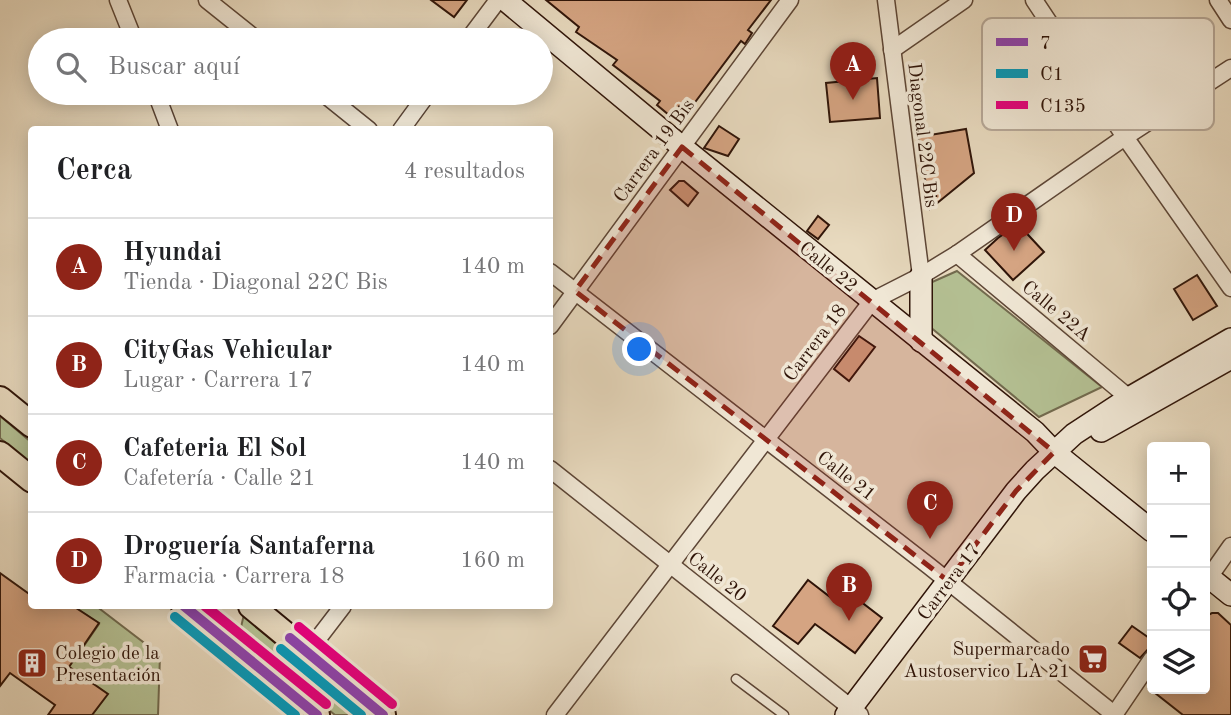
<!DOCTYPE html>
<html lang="es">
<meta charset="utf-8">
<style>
body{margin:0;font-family:"Old Standard TT",serif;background:#f6f6f6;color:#202124}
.controls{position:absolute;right:21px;bottom:21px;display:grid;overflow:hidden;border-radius:7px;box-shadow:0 4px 18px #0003}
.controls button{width:63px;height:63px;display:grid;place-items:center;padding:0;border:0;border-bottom:2px solid #e0e0e0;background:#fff;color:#202124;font:35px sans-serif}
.you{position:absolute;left:640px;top:350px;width:24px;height:24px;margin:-18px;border:5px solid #fff;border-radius:50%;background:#1a73e8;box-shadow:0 0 0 10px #1a73e833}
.badge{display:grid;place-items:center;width:46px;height:46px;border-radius:50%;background:#8f2418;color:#fff;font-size:23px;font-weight:700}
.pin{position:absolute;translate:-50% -58px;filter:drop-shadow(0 2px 4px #0008)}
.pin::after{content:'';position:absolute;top:37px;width:24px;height:21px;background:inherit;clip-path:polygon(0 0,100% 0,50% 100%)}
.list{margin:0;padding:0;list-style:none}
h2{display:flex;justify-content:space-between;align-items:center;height:91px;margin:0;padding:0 28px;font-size:30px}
h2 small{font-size:23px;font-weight:400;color:#757577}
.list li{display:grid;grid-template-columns:46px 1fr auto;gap:21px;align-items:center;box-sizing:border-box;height:98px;padding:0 28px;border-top:2px solid #e0e0e0}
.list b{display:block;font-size:26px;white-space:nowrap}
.list p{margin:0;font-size:23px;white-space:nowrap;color:#757577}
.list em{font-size:23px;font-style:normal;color:#757577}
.icon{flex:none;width:38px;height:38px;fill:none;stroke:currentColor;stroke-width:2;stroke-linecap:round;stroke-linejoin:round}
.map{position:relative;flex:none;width:1231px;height:715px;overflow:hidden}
.search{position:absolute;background:#fff;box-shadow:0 4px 18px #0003;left:28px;top:28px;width:525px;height:77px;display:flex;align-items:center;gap:18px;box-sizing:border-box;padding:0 24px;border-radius:38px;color:#757577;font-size:26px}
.panel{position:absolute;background:#fff;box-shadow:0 4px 18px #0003;left:28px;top:126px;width:525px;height:483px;border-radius:7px}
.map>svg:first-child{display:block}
.green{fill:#b4c093;stroke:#726a4e;stroke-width:2}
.building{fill:#d5a482;stroke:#2f1408;stroke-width:2}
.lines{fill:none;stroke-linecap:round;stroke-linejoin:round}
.lane-casing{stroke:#5d4636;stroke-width:11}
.street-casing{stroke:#5d4636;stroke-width:19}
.secondary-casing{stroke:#2f1408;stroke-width:24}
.primary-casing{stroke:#2f1408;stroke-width:28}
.lane{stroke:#f0e7d5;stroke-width:8}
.street{stroke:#f0e7d5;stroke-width:16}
.secondary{stroke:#f0e7d5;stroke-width:21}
.primary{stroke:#e8dabf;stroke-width:24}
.bus-1-casing{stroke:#f0e7d5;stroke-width:16}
.bus-2-casing{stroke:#f0e7d5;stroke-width:16}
.bus-3-casing{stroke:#f0e7d5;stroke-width:16}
.bus-1{stroke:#8e44ad;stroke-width:10}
.bus-2{stroke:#059aba;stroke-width:10}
.bus-3{stroke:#e5007d;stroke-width:10}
.marked{fill:#8f2418;fill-opacity:0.2;stroke:#8f2418;stroke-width:5;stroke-dasharray:14 9;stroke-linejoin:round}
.labels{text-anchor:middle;stroke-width:7;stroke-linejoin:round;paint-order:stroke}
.street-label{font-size:19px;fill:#2f1408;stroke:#f0e7d5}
.poi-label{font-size:19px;fill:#2f1408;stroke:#f0e7d5;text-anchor:end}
.key{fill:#f0e7d5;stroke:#b6a898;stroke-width:2}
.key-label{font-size:19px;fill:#2f1408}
</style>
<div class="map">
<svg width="1231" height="715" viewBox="0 0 1231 715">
<rect width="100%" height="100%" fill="#e8dabf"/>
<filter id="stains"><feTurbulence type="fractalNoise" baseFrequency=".00286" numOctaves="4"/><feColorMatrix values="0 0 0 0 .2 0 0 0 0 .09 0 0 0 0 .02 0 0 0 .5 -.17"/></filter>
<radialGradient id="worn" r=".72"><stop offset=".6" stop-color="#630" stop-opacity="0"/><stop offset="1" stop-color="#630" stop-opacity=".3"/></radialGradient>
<g class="green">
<path d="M957,271L1102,387L1039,417L929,326L930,283Z"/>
<path d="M0,416L31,442V465L0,438Z"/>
<path d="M73,606H96L160,655L158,715H92L107,694L49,652L79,653L99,624Z"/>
<path d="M244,614L364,715H335L239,636Z"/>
</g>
<g class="building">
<path d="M431,0H467L454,17Z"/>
<path d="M546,0H771L748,30L752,33L745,44L741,41L681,121L675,120L657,105L660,101L613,65L617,60L576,32L579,27Z"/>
<path d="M877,78L880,118L830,122L826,83Z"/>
<path d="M719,126L739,139L728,156L704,148Z"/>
<path d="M966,129L974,173L930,209L918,137Z"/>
<path d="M679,181H684L698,193L688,206L670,190Z"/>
<path d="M818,216L829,225L818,239L807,231Z"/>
<path d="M1018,224L1044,252L1013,280L985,250L998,238Z"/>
<path d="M1197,275L1217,306L1193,320L1174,289Z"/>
<path d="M859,336L875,347L849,381L834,369Z"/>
<path d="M0,573L32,596V606H73L99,623L69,667L108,694L92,715H48L55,705L10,673L0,686Z"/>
<path d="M808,580L834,600L843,588L882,618L855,653L815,624L798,644L773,626Z"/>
<path d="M1212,613H1218L1231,625V715H1183L1150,689H1205V619L1208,615Z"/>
<path d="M1132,626L1152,640V645L1140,658L1119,643Z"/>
<path d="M1092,647L1104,655L1094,670L1082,662Z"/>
</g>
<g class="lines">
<g class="lane-casing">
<path id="lane" d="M736,679L784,715"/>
</g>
<g class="street-casing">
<g id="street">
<path d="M118,0L134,40"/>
<path d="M207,0L257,40"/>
<path d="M886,0L921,276"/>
<path d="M1034,0L1125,137L1231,288"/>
<path d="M1218,0L1231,20"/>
<path d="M468,40L498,0"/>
<path d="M892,50L964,0"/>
<path d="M156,93L170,130"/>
<path d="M323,93L369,130"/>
<path d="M401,130L428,93"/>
<path d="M957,254L1129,398"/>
<path d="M550,272L929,566L1115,715"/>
<path d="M550,326L790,0"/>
<path d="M550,469L860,715"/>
<path d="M1205,583L1231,546"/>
<path d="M307,653L343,606"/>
<path d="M555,715L872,301L921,276L957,254L1125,137L1231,68"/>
<path d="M1114,715L1152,659"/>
</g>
</g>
<g class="secondary-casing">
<g id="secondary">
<path d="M505,0L682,147L1035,432L1054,452L1152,531"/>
<path d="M921,341V276"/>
<path d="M1101,431L1231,358"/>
<path d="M1205,574L1231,595"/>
<path d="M846,715L1016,491L1035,470L1074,434L1129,398L1231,339"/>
</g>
</g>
<g class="primary-casing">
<g id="primary">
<path d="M0,399L32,425"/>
<path d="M0,454L32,480"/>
<path d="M184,606L317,715"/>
<path d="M251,606L383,715"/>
</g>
</g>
<use href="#lane" class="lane"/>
<use href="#street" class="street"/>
<use href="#secondary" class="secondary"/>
<use href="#primary" class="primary"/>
<g class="bus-1-casing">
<g id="bus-1">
<path d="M184,606L317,715"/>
<path d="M290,638L383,715"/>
</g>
</g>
<g class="bus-2-casing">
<g id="bus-2">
<path d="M175,617L295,715"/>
<path d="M281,649L361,715"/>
</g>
</g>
<g class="bus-3-casing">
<g id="bus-3">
<path d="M205,606L326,704"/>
<path d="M299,627L392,704"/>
</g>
</g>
<use href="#bus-1" class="bus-1"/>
<use href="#bus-2" class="bus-2"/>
<use href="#bus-3" class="bus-3"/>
</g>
<path class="marked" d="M682,147L1054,452L1016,491L948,581L575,291Z"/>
<defs>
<g id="supermarket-square" transform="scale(1.575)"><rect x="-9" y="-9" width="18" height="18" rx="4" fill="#8f2418" stroke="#f0e7d5"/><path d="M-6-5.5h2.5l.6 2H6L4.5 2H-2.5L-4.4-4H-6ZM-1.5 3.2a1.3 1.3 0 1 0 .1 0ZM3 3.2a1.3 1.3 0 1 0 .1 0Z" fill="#fff"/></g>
<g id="building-square" transform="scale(1.575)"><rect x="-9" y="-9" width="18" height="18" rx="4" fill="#8f2418" stroke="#f0e7d5"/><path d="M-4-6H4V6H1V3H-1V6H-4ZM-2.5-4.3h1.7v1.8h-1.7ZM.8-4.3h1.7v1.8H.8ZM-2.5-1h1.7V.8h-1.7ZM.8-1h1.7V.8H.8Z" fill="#fff"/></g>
</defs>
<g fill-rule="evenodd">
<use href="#supermarket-square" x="1093" y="659"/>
<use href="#building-square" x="32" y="663"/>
</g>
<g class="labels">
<g class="street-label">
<text transform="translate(924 135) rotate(83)" y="7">Diagonal 22C Bis</text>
<text transform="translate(653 150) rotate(-54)" y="7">Carrera 19 Bis</text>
<text transform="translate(829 266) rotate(39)" y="7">Calle 22</text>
<text transform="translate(1057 310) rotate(40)" y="7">Calle 22A</text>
<text transform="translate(814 342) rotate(-53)" y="7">Carrera 18</text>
<text transform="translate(847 475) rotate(38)" y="7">Calle 21</text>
<text transform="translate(718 576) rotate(38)" y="7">Calle 20</text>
<text transform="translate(948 581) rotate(-53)" y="7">Carrera 17</text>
</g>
<g class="poi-label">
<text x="1070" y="655">Supermarcado<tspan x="1070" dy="22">Austoservico LA 21</tspan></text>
<text x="55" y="659" text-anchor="start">Colegio de la<tspan x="55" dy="22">Presentación</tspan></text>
</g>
</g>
<rect x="982" y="18" width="232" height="112" rx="10" class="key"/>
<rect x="996" y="38" width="32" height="8" fill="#8e44ad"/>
<rect x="996" y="69" width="32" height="9" fill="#059aba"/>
<rect x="996" y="101" width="32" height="8" fill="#e5007d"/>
<g class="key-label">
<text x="1040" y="49">7</text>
<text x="1040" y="80">C1</text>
<text x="1040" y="112">C135</text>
</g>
<rect width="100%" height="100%" filter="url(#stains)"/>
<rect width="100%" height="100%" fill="url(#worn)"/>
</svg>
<div class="controls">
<button>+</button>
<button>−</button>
<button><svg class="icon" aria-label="locate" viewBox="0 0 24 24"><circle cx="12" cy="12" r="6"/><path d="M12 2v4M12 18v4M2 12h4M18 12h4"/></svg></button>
<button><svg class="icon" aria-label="layers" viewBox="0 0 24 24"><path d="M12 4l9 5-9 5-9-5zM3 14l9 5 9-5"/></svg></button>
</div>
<div class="you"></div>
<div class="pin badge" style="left:853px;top:100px">A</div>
<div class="pin badge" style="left:849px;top:621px">B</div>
<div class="pin badge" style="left:930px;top:539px">C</div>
<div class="pin badge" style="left:1014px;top:251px">D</div>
<div class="search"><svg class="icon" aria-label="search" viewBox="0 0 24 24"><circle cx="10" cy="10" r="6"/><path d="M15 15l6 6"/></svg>Buscar aquí</div>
<section class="panel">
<h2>Cerca<small>4 resultados</small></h2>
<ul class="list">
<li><span class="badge">A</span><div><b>Hyundai</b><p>Tienda · Diagonal 22C Bis</p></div><em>140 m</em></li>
<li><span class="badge">B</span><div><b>CityGas Vehicular</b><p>Lugar · Carrera 17</p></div><em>140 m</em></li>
<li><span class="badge">C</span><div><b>Cafeteria El Sol</b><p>Cafetería · Calle 21</p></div><em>140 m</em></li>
<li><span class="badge">D</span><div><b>Droguería Santaferna</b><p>Farmacia · Carrera 18</p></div><em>160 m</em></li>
</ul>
</section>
</div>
